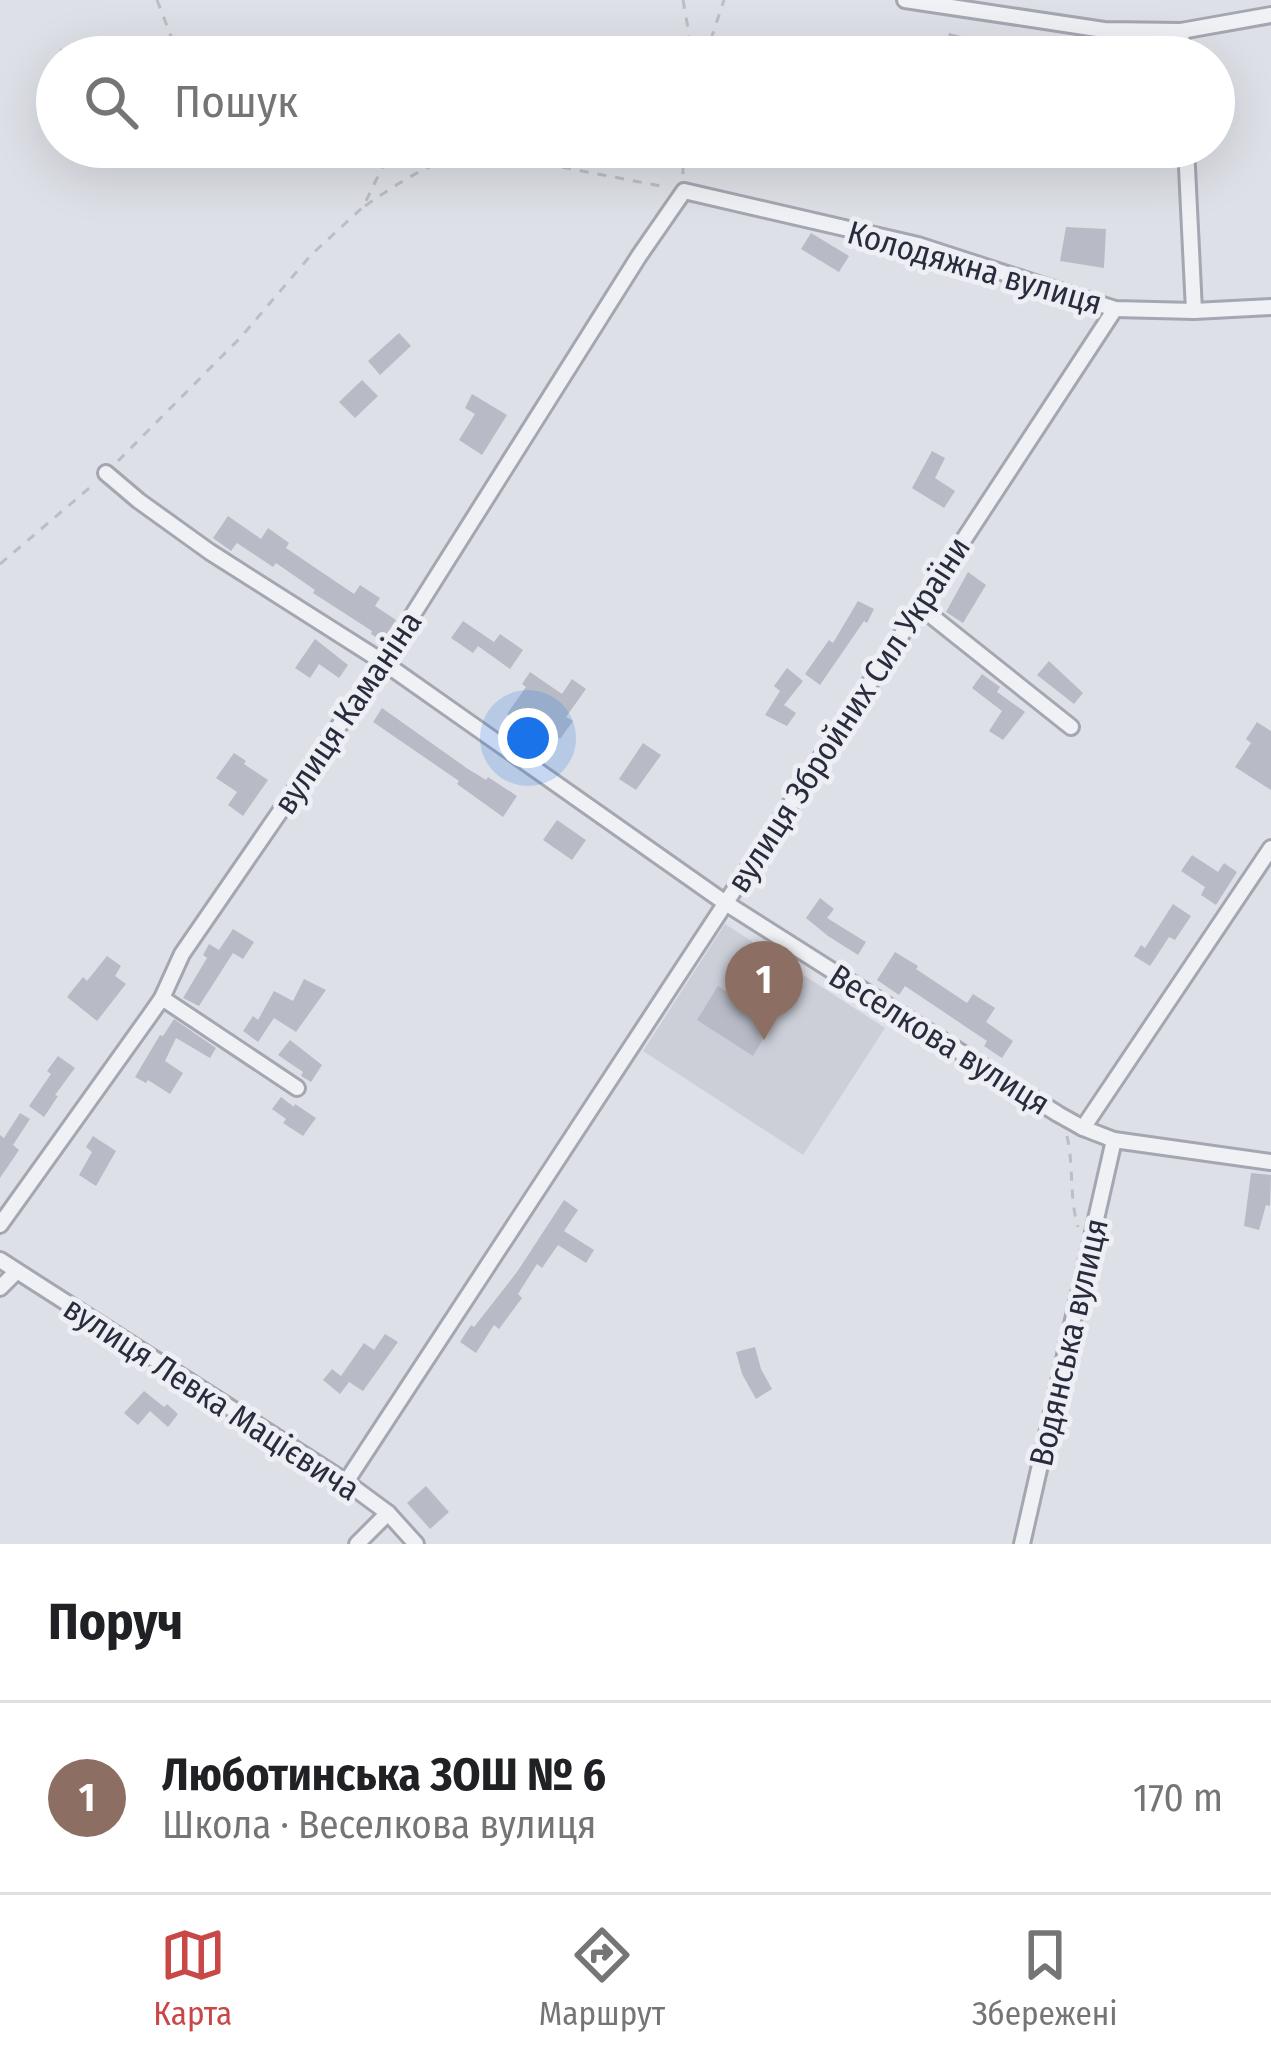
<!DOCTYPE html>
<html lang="uk">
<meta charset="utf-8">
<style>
body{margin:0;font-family:"Fira Sans Condensed",sans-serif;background:#f2f2f2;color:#202124}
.you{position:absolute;left:528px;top:738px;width:42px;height:42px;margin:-30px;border:9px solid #fff;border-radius:50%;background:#1a73e8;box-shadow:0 0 0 18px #1a73e833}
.badge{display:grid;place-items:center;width:78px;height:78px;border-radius:50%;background:#c74847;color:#fff;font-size:39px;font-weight:700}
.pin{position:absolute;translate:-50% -99px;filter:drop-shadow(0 3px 6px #0008)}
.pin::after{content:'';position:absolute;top:63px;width:42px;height:36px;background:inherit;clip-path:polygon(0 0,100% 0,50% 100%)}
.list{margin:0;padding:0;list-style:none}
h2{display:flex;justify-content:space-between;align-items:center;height:156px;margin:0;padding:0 48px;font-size:51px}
h2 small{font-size:39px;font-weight:400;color:#757577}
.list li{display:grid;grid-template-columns:78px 1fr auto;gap:36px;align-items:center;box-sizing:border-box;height:192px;padding:0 48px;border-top:3px solid #e0e0e0}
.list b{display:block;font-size:45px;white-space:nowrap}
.list p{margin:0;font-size:39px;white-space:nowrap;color:#757577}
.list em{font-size:39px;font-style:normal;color:#757577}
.icon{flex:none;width:66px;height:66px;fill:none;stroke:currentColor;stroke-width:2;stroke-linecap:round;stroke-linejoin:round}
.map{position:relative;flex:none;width:1271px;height:1544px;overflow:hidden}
.search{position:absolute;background:#fff;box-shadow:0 12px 48px #0002;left:36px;right:36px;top:36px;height:132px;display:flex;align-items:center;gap:30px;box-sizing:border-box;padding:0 42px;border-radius:66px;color:#757577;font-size:45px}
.sheet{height:348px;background:#fff}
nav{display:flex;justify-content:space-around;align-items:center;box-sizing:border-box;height:168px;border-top:3px solid #e0e0e0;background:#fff;font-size:33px;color:#757577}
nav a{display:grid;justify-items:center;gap:6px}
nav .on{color:#c74847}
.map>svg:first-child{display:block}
.built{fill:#cccfd8}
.building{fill:#b8bbc6}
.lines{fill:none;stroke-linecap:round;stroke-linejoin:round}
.street-casing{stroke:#a4a6b1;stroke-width:20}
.path{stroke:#bcbec5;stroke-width:3;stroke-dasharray:9 9;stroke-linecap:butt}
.street{stroke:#f0f1f5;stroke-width:14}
.labels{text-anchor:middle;stroke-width:10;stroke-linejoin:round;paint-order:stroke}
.street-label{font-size:33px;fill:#282c3d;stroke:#edeff4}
</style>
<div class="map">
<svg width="1271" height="1544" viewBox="0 0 1271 1544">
<rect width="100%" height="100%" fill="#dee0e7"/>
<path class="built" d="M725,924L885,1028L803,1155L643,1051Z"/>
<g class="building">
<path d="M949,33L1026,52V57H962L944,53Z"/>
<path d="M1066,227L1106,229L1104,268L1060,261Z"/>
<path d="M811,233L849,256L839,272L801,249Z"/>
<path d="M399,333L411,346L380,375L368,361Z"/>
<path d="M362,380L378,396L355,418L339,402Z"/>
<path d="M472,394L507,415L482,455L459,440L475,414L465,408Z"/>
<path d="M932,451L945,458L935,478L955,491L944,508L912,488Z"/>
<path d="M228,516L261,539L268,528L289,543L286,548L354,594L360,585L380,598L375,606L396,620L382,641L371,634L372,631L313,593L315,590L276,563L273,567L237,543L231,551L213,538Z"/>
<path d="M968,572L986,585L963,623L946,612Z"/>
<path d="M858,601L874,609L867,623L864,621L820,685L805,674L829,640L833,643Z"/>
<path d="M463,621L494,642L500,634L523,650L510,669L478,646L473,653L451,638Z"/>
<path d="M315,639L348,665L339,678L319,664L310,678L295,668Z"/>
<path d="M1049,661L1083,693L1074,704L1037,675Z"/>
<path d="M787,668L803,681L784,705L796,713L787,726L765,715L780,691L774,686Z"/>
<path d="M530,672L562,694L572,679L586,689L566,717L573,721L560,739L529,718L524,725L507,714L526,687L522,684Z"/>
<path d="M982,674L1000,687L997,692L1025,712L1003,740L989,731L1002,711L972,688Z"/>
<path d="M382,708L468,769L486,780L488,777L517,796L503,817L457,784L459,781L373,722Z"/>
<path d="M1257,722L1271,731V790L1235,767L1251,743L1246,739Z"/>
<path d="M643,743L661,755L636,790L619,779Z"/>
<path d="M234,753L246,761L244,764L268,780L243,816L228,805L237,792L216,778Z"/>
<path d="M557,820L586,840L572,860L543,840Z"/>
<path d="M1192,855L1218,872L1224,863L1237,872L1216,905L1201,895L1205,887L1181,871Z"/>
<path d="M820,898L834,909L827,918L866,942L858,955L828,936L806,918Z"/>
<path d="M1173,904L1191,916L1175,940L1169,937L1150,966L1134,956L1141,945L1145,948Z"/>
<path d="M233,929L254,942L243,959L233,953L199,1006L183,998L207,958L203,955L209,944L219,950Z"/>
<path d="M895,952L918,966L916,969L967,1003L973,994L995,1008L986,1022L1013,1041L1002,1058L984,1046L987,1041L905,986L899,995L877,980Z"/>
<path d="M107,956L121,966L115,976L126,984L97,1021L67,997L83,977L87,981Z"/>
<path d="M304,979L326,990L296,1032L274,1018L258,1042L243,1031L253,1016L258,1020L274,991L293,1001Z"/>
<path d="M718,986L745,1003L742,1008L771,1026L753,1056L697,1020Z"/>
<path d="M174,1019L216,1048L210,1058L176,1038L165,1061L183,1073L170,1094L148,1080L146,1083L135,1077L160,1035L163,1036Z"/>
<path d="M290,1040L322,1065L311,1082L301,1076L303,1072L278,1055Z"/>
<path d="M58,1056L75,1068L55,1095L58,1096L44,1117L29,1106L51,1074L47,1071Z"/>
<path d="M281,1097L294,1107L295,1104L316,1118L303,1136L283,1123L286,1119L272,1109Z"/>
<path d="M20,1113L30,1119L13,1145L19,1150L0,1178V1135L4,1138Z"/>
<path d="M93,1136L116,1151L96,1186L79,1175L92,1152L86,1147Z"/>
<path d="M1251,1173L1271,1175L1270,1206L1266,1205L1259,1230L1244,1226Z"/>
<path d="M564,1200L578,1210L564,1231L594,1250L586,1263L558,1245L542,1268L537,1264L518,1294L522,1298L499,1329L494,1325L476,1353L460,1342L471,1325L474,1327L517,1272Z"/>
<path d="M385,1334L398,1342L363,1391L349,1382L340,1394L323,1380L332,1369L341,1376L364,1343L374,1350Z"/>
<path d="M755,1347L761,1369L772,1389L756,1399L742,1374L736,1352Z"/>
<path d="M144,1391L164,1407L167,1404L178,1414L168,1427L150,1411L138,1425L124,1413Z"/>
<path d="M426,1486L449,1512L430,1529L407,1503Z"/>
</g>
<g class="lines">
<g class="street-casing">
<g id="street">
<path d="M905,0L1104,30L1181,31L1271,15"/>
<path d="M1181,31L1182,57"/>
<path d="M1186,147L1194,311"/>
<path d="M106,473L139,501L210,552L383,662L724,902L1058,1114L1083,1128L1114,1140L1271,1162"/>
<path d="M919,606L1071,727"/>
<path d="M162,998L297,1088"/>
<path d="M1083,1128L1271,848"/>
<path d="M0,1225L148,1018L162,998L182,954L383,662L639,256L684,191L918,245L1115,309L1194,311L1271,307"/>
<path d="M0,1260L346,1482L388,1513L416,1544"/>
<path d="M0,1288L16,1272"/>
<path d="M346,1482L1115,309"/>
<path d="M357,1544L388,1513"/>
<path d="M1022,1544L1114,1140"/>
</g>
</g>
<g class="path">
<path d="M157,0L179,57"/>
<path d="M683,0L689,34V57"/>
<path d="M60,50L80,57"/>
<path d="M705,57L724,0"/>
<path d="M456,147L666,187"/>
<path d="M683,147V175"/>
<path d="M365,206C404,179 427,164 473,152"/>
<path d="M118,461L241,337L311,255L363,207L382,168L384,147"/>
<path d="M0,564L94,484"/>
<path d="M1067,1136C1074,1167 1069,1197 1078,1227"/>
</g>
<use href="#street" class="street"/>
</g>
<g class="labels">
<g class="street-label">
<text transform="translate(975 267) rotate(16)" y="12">Колодяжна вулиця</text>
<text transform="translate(347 712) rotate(-56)" y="12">вулиця Каманіна</text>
<text transform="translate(848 714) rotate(-57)" y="12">вулиця Збройних Сил України</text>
<text transform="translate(940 1039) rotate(32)" y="12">Веселкова вулиця</text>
<text transform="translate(1068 1342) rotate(-77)" y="12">Водянська вулиця</text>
<text transform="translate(212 1398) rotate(33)" y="12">вулиця Левка Мацієвича</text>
</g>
</g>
</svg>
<div class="you"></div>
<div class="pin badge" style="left:764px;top:1040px;background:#8d6e63">1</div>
<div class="search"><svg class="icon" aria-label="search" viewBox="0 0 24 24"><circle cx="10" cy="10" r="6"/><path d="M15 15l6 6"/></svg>Пошук</div>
</div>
<section class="sheet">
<h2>Поруч<small></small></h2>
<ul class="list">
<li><span class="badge" style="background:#8d6e63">1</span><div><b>Люботинська ЗОШ № 6</b><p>Школа · Веселкова вулиця</p></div><em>170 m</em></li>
</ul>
</section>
<nav>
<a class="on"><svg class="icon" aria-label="map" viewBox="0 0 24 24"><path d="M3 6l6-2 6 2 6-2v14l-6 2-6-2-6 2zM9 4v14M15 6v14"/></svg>Карта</a>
<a><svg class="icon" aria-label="directions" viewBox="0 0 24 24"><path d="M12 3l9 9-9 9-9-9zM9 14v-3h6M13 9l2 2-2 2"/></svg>Маршрут</a>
<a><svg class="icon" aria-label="saved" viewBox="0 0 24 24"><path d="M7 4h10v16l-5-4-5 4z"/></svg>Збережені</a>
</nav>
